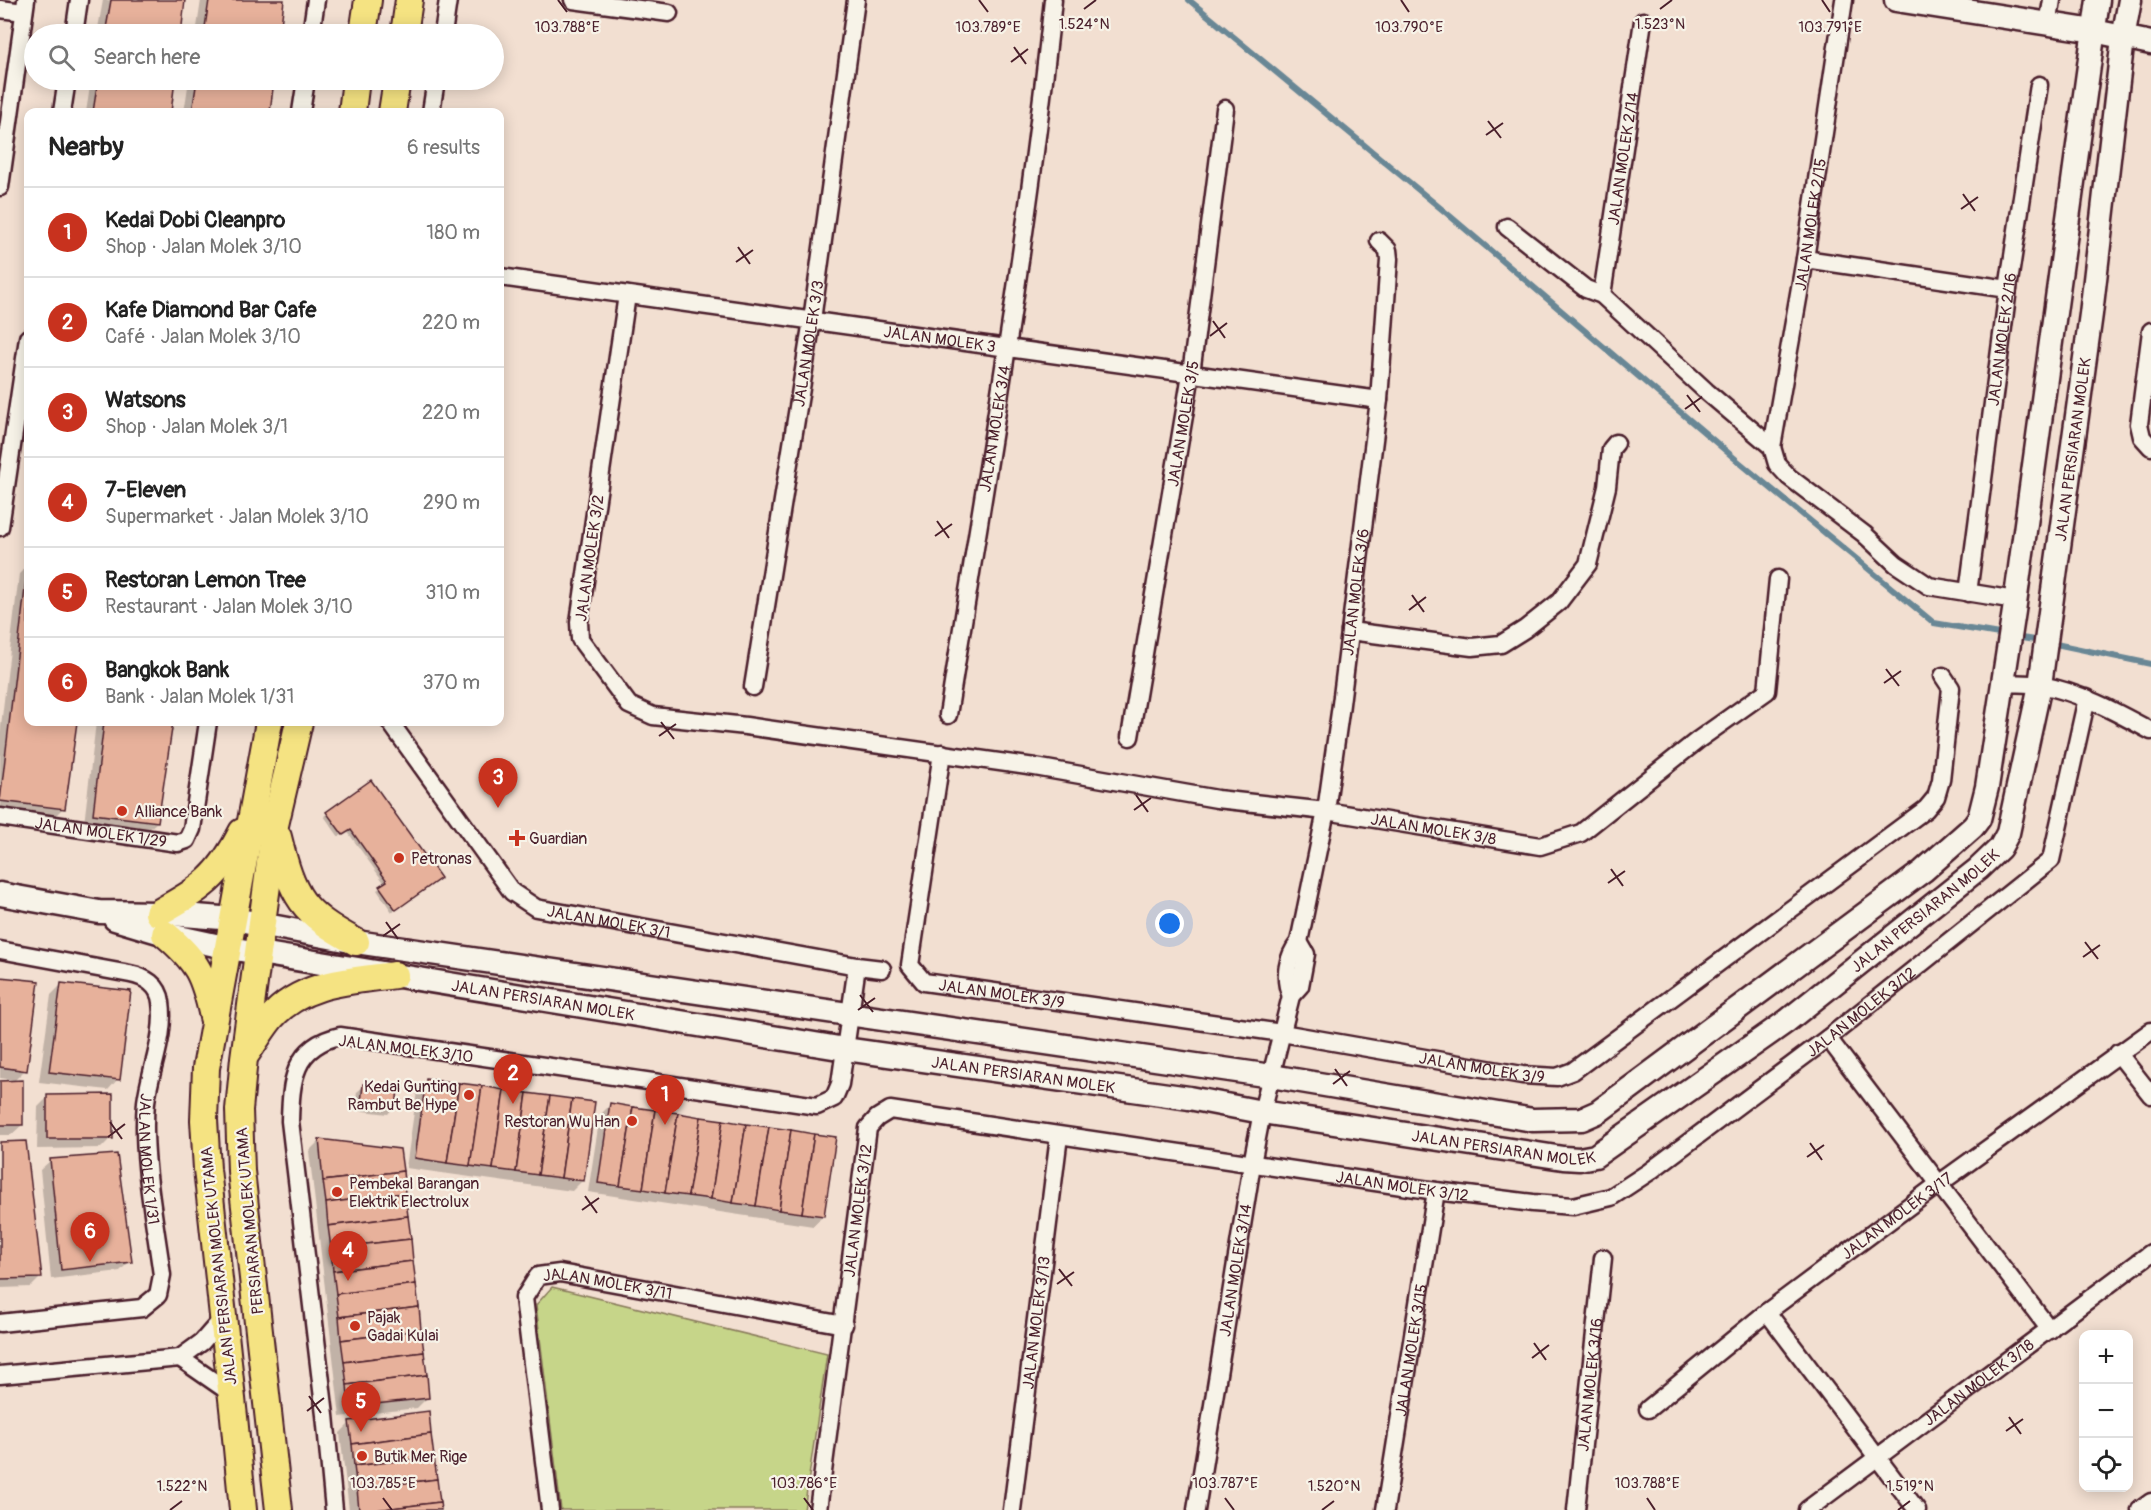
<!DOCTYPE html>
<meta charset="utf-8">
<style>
body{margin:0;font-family:Pangolin,sans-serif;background:#f6f6f6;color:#222}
.controls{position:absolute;right:18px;bottom:18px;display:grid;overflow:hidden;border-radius:12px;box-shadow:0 3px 15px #0003}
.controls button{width:54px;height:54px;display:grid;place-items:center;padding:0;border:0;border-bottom:2px solid #e0e0e0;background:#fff;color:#222;font:30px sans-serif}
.you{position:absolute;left:1170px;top:924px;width:21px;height:21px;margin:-15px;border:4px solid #fff;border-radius:50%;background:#1a73e8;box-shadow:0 0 0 9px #1a73e833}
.badge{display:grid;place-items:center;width:39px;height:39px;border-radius:50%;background:#c8321e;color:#fff;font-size:20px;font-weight:700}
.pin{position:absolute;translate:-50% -50px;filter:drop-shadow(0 2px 3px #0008)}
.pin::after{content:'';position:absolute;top:32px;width:21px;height:18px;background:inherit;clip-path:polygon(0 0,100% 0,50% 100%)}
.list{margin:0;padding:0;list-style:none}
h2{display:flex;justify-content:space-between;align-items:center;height:78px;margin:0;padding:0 24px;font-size:26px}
h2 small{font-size:20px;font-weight:400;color:#767676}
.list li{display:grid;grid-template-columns:39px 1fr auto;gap:18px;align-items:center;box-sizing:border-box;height:90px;padding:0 24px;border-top:2px solid #e0e0e0}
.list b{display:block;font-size:22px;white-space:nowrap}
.list p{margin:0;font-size:20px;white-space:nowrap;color:#767676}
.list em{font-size:20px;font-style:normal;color:#767676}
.icon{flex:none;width:33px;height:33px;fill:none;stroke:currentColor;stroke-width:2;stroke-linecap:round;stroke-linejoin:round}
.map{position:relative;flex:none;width:2151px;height:1510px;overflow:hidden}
.search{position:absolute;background:#fff;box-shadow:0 3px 15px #0003;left:24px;top:24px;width:480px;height:66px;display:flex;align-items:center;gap:15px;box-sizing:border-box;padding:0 21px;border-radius:33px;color:#767676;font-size:22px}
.panel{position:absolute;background:#fff;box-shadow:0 3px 15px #0003;left:24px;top:108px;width:480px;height:618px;border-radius:12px}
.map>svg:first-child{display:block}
.green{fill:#c6d589;stroke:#887a5a;stroke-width:1.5}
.shadow{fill:#0003}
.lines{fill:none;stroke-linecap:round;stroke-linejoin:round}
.stream{stroke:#698795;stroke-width:6}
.building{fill:#e7b19b;stroke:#4a1f2b;stroke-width:1.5}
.street-casing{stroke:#4a1f2b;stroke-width:21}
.secondary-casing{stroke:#4a1f2b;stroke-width:27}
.primary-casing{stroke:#4a1f2b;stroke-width:30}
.street{stroke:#f7f3e8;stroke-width:16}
.secondary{stroke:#f7f3e8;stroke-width:22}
.primary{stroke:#f5e382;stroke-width:26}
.ticks{fill:none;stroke:#4a1f2b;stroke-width:2}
.poi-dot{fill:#c8321e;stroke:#f7f3e8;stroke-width:2}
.labels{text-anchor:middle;stroke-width:4.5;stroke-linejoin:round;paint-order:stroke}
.street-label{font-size:16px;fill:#4a1f2b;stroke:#f7f3e8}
.poi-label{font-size:16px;fill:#4a1f2b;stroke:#f7f3e8;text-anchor:start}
.ticks-label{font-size:15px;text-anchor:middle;fill:#4a1f2b;stroke:#f7f3e8;stroke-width:4.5;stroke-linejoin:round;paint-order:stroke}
</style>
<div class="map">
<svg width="2151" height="1510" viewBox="0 0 2151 1510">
<rect width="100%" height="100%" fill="#f2dfd1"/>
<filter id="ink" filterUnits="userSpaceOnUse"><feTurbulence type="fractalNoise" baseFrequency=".0167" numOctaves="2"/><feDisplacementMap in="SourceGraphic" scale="12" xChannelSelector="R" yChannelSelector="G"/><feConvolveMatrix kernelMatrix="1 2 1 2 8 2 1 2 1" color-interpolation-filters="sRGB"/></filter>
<g filter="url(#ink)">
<path class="green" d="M552,1287L827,1354L804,1510H561L536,1305Z"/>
<g class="shadow">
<path d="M103,0H184L179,34H97Z"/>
<path d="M201,0H282L278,34H196Z"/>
<path d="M91,80H174L170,112H86Z"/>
<path d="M189,80H273L269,112H184Z"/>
<path d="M28,519V547L25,546Z"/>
<path d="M28,565V722H76L63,808L53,818L0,812V734L19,574Z"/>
<path d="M96,722H171L157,822L146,832L84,824Z"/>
<path d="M370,782L436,881L392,912L377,890L385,884L347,831L339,837L324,816Z"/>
<path d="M0,979L25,1070L13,1082L22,1125L11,1135H0V1082H13V1080L0,1078Z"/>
<path d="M61,985L118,1079L108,1090L39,1082L51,995Z"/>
<path d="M427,1080L582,1181L572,1191L406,1168L417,1091Z"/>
<path d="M364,1086L394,1107L388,1114L355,1110L357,1092Z"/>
<path d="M48,1097L111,1138L101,1148L37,1149L38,1107Z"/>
<path d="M610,1105L823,1216L813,1226L588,1192L600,1115Z"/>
<path d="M319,1141L428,1397L417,1408L340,1417L309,1151Z"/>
<path d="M0,1144L41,1277L31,1287L0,1288Z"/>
<path d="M51,1160L130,1261L120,1271L51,1279L40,1170Z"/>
<path d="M350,1423L439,1510H349L340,1433Z"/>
</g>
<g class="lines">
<g class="stream">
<path d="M1189,0L1450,216L1739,462L1934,623L2005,635"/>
<path d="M2015,637L2041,641"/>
<path d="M2051,643L2151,664"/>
</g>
</g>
<g class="building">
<path d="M111,0H185L181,34H105Z"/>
<path d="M209,0H284L280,34H204Z"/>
<path d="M98,80H175L171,112H93Z"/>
<path d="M197,80H274L270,112H192Z"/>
<path d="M28,563V722H77L65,809L0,801Z"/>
<path d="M104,722H173L158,822L93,814Z"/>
<path d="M371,780L441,878L396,910L379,886L387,881L351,830L343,835L326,812Z"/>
<path d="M0,977L39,981L27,1071L0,1067Z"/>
<path d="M61,983L131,991L120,1080L49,1072Z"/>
<path d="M426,1079L459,1083L447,1163L415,1158Z"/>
<path d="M23,1080V1125H0V1081Z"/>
<path d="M459,1083L482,1086L470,1166L447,1163Z"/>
<path d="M363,1084L398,1089L396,1108L361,1103Z"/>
<path d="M482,1086L504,1090L493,1169L470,1166Z"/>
<path d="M504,1090L527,1093L516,1172L493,1169Z"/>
<path d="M527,1093L550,1096L538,1175L516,1172Z"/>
<path d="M113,1094V1139H47V1095Z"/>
<path d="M550,1096L572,1099L561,1178L538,1175Z"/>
<path d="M572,1099L595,1102L584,1181L561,1178Z"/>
<path d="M610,1103L633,1107L620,1186L598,1183Z"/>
<path d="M633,1107L655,1110L643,1189L620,1186Z"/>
<path d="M655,1110L678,1113L665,1193L643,1189Z"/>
<path d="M678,1113L701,1117L688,1196L665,1193Z"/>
<path d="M701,1117L723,1120L711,1199L688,1196Z"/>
<path d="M723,1120L746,1124L733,1203L711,1199Z"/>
<path d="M746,1124L769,1127L756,1206L733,1203Z"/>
<path d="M769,1127L791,1130L779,1210L756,1206Z"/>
<path d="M791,1130L814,1134L802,1213L779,1210Z"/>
<path d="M814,1134L836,1137L824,1216L802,1213Z"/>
<path d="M319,1139L400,1149L403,1171L323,1181Z"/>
<path d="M26,1141L42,1278L0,1279V1142Z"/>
<path d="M117,1154L132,1262L61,1270L50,1159Z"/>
<path d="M403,1171L405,1193L326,1203L323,1181Z"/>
<path d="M405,1193L408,1216L328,1226L326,1203Z"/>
<path d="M408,1216L411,1239L331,1248L328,1226Z"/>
<path d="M411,1239L413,1261L333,1271L331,1248Z"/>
<path d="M413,1261L416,1284L336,1294L333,1271Z"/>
<path d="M416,1284L419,1307L339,1317L336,1294Z"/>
<path d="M419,1307L421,1330L341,1340L339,1317Z"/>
<path d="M421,1330L424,1352L344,1362L341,1340Z"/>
<path d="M424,1352L427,1375L347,1385L344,1362Z"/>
<path d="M427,1375L429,1398L349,1407L347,1385Z"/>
<path d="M429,1411L431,1434L352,1444L349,1421Z"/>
<path d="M431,1434L434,1457L354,1466L352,1444Z"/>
<path d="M434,1457L437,1479L357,1489L354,1466Z"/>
<path d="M437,1479L440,1502L376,1510H359L357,1489Z"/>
<path d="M440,1502L441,1510H376Z"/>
</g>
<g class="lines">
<g class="street-casing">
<g id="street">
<path d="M573,0L669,13"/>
<path d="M0,9L24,12"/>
<path d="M2048,25L2052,0"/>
<path d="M74,34L79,0"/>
<path d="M311,34L316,0"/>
<path d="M443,34L448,0"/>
<path d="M62,112L67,80"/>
<path d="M301,112L306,80"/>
<path d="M431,112L436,80"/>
<path d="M0,187L26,0"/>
<path d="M1507,227L1586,289L1602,295L1706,391L1772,447L1777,464L1789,477L1864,534L1896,564L1929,586L2015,600"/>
<path d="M1805,259L2008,289"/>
<path id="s1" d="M500,277L1379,400"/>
<path id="s2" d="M627,295L579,622L580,639L629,705L653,716L746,726L1035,767L1217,799L1326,811L1540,846L1581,833L1698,740L1767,691L1778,579"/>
<path id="s3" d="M1602,295L1643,21"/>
<path d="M2151,331L2139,424L2142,437L2151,447"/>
<path id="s4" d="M1772,447L1805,259L1844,0"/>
<path d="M0,527L28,338"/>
<path id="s5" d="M1968,593L2008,289L2039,85"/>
<path d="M1350,631L1472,647L1501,644L1525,629L1559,602L1588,564L1607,487L1611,449L1616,443"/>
<path d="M2003,683C2015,684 2028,683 2040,685C2080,692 2116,712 2151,731"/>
<path id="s6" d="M753,687L812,320L856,0"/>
<path id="s7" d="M948,715C986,477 1028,240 1053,0"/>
<path id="s8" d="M390,722L512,892L536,908L857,966L882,969"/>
<path id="s9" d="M1130,737L1191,374L1225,109"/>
<path id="s10" d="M942,753L910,965L924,982L1282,1033L1522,1075L1557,1077L1573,1071L1926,809L1936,797L1941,780L1951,688L1943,676"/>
<path id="s11" d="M0,817L178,843L187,840L192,829L208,722"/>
<path id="s12" d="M0,950L130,974C145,977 159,985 161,1002C166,1036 150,1069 146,1102C141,1155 155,1222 162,1275L158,1295L142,1308L0,1323"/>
<path id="s13" d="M1291,996C1283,978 1287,957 1299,942L1326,811L1340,712L1379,400L1389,259L1388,250L1379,241"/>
<path d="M1828,1038L2050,1330"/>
<path d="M2118,1053L2151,1095"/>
<path d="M1767,1312L1917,1510"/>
<path d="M180,1358L232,1394"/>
<path d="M0,1375L180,1358L202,1342L223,1318"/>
<path id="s14" d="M1648,1409L1767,1312L1940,1183L2151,1031"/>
<path d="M334,1510L325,1415L290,1121C291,1082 293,1046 340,1036L817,1106L834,1098L840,1084L857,966"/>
<path id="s15" d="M550,1510L524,1298L538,1276L560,1273L844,1325"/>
<path id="s16" d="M818,1510L868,1128L877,1118L890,1110L1436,1191L1533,1203L1573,1206L1611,1197L1649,1172L1828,1038L2051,860L2087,698"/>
<path id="s17" d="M1012,1510L1059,1136"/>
<path id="s18" d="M1196,1510L1252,1164L1262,1112L1291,996L1300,986L1306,954L1299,942"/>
<path id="s19" d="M1385,1510L1436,1191"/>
<path id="s20" d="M1576,1510L1603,1258"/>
<path id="s21" d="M1807,1510L2151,1253"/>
<path d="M2140,1510L2151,1502"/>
</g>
</g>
<g class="secondary-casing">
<g id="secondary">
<path d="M1896,0L2094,31L2151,43"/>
<path d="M0,894L99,912L158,913L234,919L356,942L1271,1076L1533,1120L1582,1119L1598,1112L1923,871L1973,827L1979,819L1987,787L2014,611L2098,0"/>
<path id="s22" d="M115,919L165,934L229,948L845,1049L1189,1098L1262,1112L1563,1158L1579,1159L1595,1156L1787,1021L1978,869L2000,848L2008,833L2040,685L2091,314L2123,38L2130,0"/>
</g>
</g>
<g class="primary-casing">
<g id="primary">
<path d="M363,34L368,0"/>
<path d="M404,34L409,0"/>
<path d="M352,112L356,80"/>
<path d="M392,112L397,80"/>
<path d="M278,837C293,898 301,912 356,942"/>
<path d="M158,913C202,888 219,878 242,832"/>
<path d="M165,934C198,962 204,975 213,1017"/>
<path d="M247,1053C255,1041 262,1029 271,1018C302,982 351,981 395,975"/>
<path d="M243,1510L234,1417L207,1169L204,1120L206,1068L269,722"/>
<path d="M279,1510L241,1171L239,1110L244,1058L275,825L299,722"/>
</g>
</g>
<use href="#street" class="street"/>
<use href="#secondary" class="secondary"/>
<use href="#primary" class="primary"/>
</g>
</g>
<path class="ticks" d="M558,0L567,12M979,0L988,12M1401,0L1409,12M1822,0L1830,12M1084,9L1096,0M1660,9L1672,0M1014,47L1026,64M1011,62L1028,49M1488,121L1501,138M1486,135L1503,123M1963,194L1975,211M1961,209L1978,197M738,247L750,264M736,262L753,250M1213,321L1225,338M1210,336L1227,323M1687,395L1700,412M1685,409L1702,397M937,521L949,538M935,536L952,524M1412,595L1424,612M1409,610L1426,597M1886,669L1899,686M1884,683L1901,671M661,722L674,739M659,736L676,724M1136,795L1148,812M1134,810L1151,798M1611,869L1623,886M1608,883L1625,871M386,922L398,939M383,936L400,924M2085,942L2098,959M2083,957L2100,945M860,995L873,1012M858,1010L875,998M1335,1069L1347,1086M1333,1084L1350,1071M110,1122L122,1139M108,1137L125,1124M1810,1143L1822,1160M1807,1157L1824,1145M585,1196L597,1213M582,1210L599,1198M1059,1269L1072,1286M1057,1284L1074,1272M1534,1343L1546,1360M1532,1358L1549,1345M309,1396L321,1413M307,1411L324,1398M2009,1417L2021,1434M2006,1431L2023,1419M383,1498L392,1510M804,1498L813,1510M1225,1498L1234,1510M1647,1498L1655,1510M170,1510L182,1501M1322,1510L1334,1501M1898,1510L1910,1501"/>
<g class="poi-dot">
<circle cx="122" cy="811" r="6"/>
<path d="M514 829h6v6h6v6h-6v6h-6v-6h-6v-6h6z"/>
<circle cx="399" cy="858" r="6"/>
<circle cx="469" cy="1095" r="6"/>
<circle cx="632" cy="1121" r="6"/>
<circle cx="337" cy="1192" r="6"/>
<circle cx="355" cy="1326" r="6"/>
<circle cx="362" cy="1456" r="6"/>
</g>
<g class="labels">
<g class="street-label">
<text dy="6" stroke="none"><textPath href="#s3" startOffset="138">JALAN MOLEK 2/14</textPath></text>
<text dy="6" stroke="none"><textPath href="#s4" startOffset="226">JALAN MOLEK 2/15</textPath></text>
<text dy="6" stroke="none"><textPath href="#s1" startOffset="444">JALAN MOLEK 3</textPath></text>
<text dy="6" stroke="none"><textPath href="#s5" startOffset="256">JALAN MOLEK 2/16</textPath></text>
<text dy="6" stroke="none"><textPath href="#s6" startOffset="348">JALAN MOLEK 3/3</textPath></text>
<text dy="6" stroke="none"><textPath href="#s9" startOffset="318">JALAN MOLEK 3/5</textPath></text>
<text dy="6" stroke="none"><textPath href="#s7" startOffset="290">JALAN MOLEK 3/4</textPath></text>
<text dy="6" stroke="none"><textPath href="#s22" startOffset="2416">JALAN PERSIARAN MOLEK</textPath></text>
<text transform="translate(589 558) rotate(-82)" y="6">JALAN MOLEK 3/2</text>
<text dy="6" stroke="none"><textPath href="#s13" startOffset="412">JALAN MOLEK 3/6</textPath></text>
<text dy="6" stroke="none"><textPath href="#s2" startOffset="1245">JALAN MOLEK 3/8</textPath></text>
<text dy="6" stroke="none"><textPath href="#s11" startOffset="102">JALAN MOLEK 1/29</textPath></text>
<text dy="6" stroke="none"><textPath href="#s22" startOffset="1912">JALAN PERSIARAN MOLEK</textPath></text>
<text dy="6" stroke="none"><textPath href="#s8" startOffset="312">JALAN MOLEK 3/1</textPath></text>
<text dy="6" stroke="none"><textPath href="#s10" startOffset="315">JALAN MOLEK 3/9</textPath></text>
<text dy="6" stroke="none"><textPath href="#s22" startOffset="436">JALAN PERSIARAN MOLEK</textPath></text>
<text dy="6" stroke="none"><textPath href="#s16" startOffset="1454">JALAN MOLEK 3/12</textPath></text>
<text transform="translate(406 1048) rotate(7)" y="6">JALAN MOLEK 3/10</text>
<text dy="6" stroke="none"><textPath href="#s10" startOffset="801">JALAN MOLEK 3/9</textPath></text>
<text dy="6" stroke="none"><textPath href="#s22" startOffset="922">JALAN PERSIARAN MOLEK</textPath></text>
<text dy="6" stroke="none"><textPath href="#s22" startOffset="1408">JALAN PERSIARAN MOLEK</textPath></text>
<text dy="6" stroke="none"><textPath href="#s12" startOffset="336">JALAN MOLEK 1/31</textPath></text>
<text dy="6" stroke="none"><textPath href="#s16" startOffset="932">JALAN MOLEK 3/12</textPath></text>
<text dy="6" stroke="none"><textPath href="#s16" startOffset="302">JALAN MOLEK 3/12</textPath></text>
<text dy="6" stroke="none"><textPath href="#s14" startOffset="315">JALAN MOLEK 3/17</textPath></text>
<text transform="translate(249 1221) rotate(-95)" y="6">PERSIARAN MOLEK UTAMA</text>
<text transform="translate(218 1266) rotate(-96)" y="6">JALAN PERSIARAN MOLEK UTAMA</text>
<text dy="6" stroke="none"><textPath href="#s18" startOffset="243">JALAN MOLEK 3/14</textPath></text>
<text dy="6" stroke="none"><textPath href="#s15" startOffset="310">JALAN MOLEK 3/11</textPath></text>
<text dy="6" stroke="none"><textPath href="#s17" startOffset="189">JALAN MOLEK 3/13</textPath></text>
<text dy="6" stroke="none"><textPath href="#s19" startOffset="162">JALAN MOLEK 3/15</textPath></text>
<text dy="6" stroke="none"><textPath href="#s21" startOffset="214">JALAN MOLEK 3/18</textPath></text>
<text dy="6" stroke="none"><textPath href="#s20" startOffset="126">JALAN MOLEK 3/16</textPath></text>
</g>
<g class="poi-label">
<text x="134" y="817">Alliance Bank</text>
<text x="529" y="844">Guardian</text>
<text x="411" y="864">Petronas</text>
<text x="457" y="1092" text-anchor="end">Kedai Gunting<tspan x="457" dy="18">Rambut Be Hype</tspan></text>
<text x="620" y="1127" text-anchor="end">Restoran Wu Han</text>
<text x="349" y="1189">Pembekal Barangan<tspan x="349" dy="18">Elektrik Electrolux</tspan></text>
<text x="367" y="1323">Pajak<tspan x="367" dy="18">Gadai Kulai</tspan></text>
<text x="374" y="1462">Butik Mer Rige</text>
</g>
</g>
<g class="ticks-label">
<text x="1084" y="29">1.524°N</text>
<text x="1660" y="29">1.523°N</text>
<text x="567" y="32">103.788°E</text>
<text x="988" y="32">103.789°E</text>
<text x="1409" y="32">103.790°E</text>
<text x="1830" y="32">103.791°E</text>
<text x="383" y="1488">103.785°E</text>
<text x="804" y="1488">103.786°E</text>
<text x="1225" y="1488">103.787°E</text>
<text x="1647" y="1488">103.788°E</text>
<text x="182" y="1491">1.522°N</text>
<text x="1334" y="1491">1.520°N</text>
<text x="1910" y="1491">1.519°N</text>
</g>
</svg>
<div class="controls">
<button>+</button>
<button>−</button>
<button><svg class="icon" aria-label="locate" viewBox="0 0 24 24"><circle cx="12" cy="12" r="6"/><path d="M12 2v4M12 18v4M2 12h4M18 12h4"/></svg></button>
</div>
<div class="you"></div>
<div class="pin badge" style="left:665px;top:1125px">1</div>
<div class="pin badge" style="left:513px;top:1104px">2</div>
<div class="pin badge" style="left:498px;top:808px">3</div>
<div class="pin badge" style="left:348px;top:1281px">4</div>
<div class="pin badge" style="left:361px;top:1432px">5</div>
<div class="pin badge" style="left:90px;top:1262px">6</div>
<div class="search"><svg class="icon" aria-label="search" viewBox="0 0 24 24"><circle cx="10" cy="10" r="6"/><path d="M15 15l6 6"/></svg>Search here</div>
<section class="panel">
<h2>Nearby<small>6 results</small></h2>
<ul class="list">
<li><span class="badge">1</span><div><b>Kedai Dobi Cleanpro</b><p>Shop · Jalan Molek 3/10</p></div><em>180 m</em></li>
<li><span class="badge">2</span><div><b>Kafe Diamond Bar Cafe</b><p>Café · Jalan Molek 3/10</p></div><em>220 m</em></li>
<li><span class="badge">3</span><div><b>Watsons</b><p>Shop · Jalan Molek 3/1</p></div><em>220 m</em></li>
<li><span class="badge">4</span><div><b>7-Eleven</b><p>Supermarket · Jalan Molek 3/10</p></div><em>290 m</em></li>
<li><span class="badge">5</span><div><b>Restoran Lemon Tree</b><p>Restaurant · Jalan Molek 3/10</p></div><em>310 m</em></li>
<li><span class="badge">6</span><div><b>Bangkok Bank</b><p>Bank · Jalan Molek 1/31</p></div><em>370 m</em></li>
</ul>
</section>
</div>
